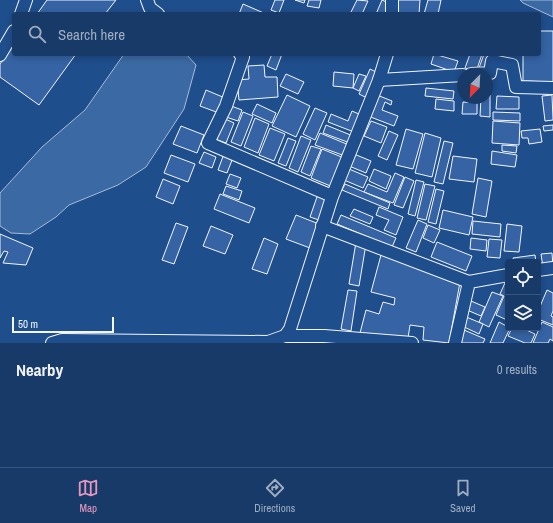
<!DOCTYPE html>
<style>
body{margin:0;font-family:"Archivo Narrow",sans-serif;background:#20416f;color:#f1f3f6}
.controls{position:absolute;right:12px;bottom:12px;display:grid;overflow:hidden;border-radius:4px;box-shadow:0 2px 6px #0003}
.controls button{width:36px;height:36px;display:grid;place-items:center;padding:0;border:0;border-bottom:1px solid #36547d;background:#173a69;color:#f1f3f6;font:20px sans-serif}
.compass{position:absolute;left:457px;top:68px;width:36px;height:36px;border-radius:50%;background:#173a69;box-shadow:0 2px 6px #0003;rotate:204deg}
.scale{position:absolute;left:12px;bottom:10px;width:102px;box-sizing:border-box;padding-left:4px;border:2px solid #f2f6ff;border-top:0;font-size:11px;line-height:14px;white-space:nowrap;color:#f2f6ff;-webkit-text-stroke:3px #1f4e8c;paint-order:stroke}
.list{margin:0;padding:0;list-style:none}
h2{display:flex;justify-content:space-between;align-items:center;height:52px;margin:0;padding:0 16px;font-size:17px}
h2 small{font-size:13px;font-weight:400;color:#9eadc0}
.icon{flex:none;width:22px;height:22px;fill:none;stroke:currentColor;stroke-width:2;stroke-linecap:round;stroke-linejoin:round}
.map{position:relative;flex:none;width:553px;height:343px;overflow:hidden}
.search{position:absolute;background:#173a69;box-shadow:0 2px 6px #0003;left:12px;right:12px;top:12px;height:44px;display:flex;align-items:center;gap:10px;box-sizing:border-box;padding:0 14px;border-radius:4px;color:#9eadc0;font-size:15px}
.sheet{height:124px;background:#173a69}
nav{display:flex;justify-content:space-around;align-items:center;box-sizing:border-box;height:56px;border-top:1px solid #36547d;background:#173a69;font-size:11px;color:#9eadc0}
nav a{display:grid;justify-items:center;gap:2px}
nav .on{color:#e797bd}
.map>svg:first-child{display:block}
.water{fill:#3b69a3;stroke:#a8bbd7}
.building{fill:#3563a3;stroke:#f2f6ff}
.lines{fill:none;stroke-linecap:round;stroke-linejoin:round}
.minor-casing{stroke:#f2f6ff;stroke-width:14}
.minor{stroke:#1f4e8c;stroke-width:12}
</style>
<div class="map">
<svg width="553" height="343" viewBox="0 0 553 343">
<rect width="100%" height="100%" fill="#1f4e8c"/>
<g class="water">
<path d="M520,0H553V17L523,3Z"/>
<path d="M124,54H186L196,65L184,109L146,167L118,185L69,205L56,217L30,234L11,233L0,226V193L42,147L85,110Z"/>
</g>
<g class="building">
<path d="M47,0H116L105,14H37Z"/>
<path d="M275,0H284L279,13L271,10Z"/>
<path d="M295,0H305L304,3Z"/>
<path d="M309,0H321L319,8L307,6Z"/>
<path d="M357,0L368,1L362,14H350Z"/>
<path d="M382,0L393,5L388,14H376Z"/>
<path d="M397,0H420L419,14H395Z"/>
<path d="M428,0H441L438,14H424Z"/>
<path d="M243,4L266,14H239Z"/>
<path d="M539,31H553V82L523,81V54H539Z"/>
<path d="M14,45V54H76L39,105L0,77V64Z"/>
<path d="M272,54H282L276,70L267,66Z"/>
<path d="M434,54L458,61L454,72L431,64Z"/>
<path d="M470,54H482L476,72L465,68Z"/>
<path d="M484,54H491L486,71L479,68Z"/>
<path d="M264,65L265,77H277L278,97L239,100L237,80L249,79L248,66Z"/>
<path d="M370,69L378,73L367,98L359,94Z"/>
<path d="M334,72L354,74L353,88L333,86Z"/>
<path d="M286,74L304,82L298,94L280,86Z"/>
<path d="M359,74L366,76L359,91L353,88Z"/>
<path d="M426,88L454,91L453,99L425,96Z"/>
<path d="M206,90L225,98L219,113L200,106Z"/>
<path d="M287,95L310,106L296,137L272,126Z"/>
<path d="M377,95L392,101L391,105L385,102L382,110L398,116L394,126L368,116Z"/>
<path d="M487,95H490V117L480,116L481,98H487Z"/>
<path d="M552,95L553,120L545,121L542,96Z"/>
<path d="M497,96L519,97V109H496Z"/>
<path d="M436,99L454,101V111L435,109Z"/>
<path d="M463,102L477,103V114H462Z"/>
<path d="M257,104L276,113L272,123L252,114Z"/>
<path d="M231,106L242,110L238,121L226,117Z"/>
<path d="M315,108L327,113L315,140L303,134Z"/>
<path d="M352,111L361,115L354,132L328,122L331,114L348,121Z"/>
<path d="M243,112L253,116L241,146L231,142Z"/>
<path d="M493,112L520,113V121L493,120Z"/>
<path d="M223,118L234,123L226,143L215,139Z"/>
<path d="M255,118L269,124L258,153L244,147Z"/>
<path d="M371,121L387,127L381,143L364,136Z"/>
<path d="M493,121L520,123L519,145L492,143Z"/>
<path d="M326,125L353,136L350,143L323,133Z"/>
<path d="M553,125V130L544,131L543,126Z"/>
<path d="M181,126L204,135L197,153L173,144Z"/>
<path d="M270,128L285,134L274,161L259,155Z"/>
<path d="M406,129L423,134L413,169L396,165Z"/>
<path d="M540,129L542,142L529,144L528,138H522L521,131Z"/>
<path d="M389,131L398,135L387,160L378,156Z"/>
<path d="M320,133L349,145L345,156L315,145Z"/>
<path d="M425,133L441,138L432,177L415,173Z"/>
<path d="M301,136L311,140L298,172L289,168Z"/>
<path d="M288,138L296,141L286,166L278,163Z"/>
<path d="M444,141L453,143L443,184L434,182Z"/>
<path d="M502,145L517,146L516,153L502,151Z"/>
<path d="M311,146L321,149L310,176L301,172Z"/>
<path d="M322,149L344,158L333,187L311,178Z"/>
<path d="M225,151L234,155L227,173L218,170Z"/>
<path d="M492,151L517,155L515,167L491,164Z"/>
<path d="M204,152L216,157L212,168L199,163Z"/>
<path d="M354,154L371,161L366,173L349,166Z"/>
<path d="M171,155L195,164L188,182L164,173Z"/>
<path d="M453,156L477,159L474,182L449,179Z"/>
<path d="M349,169L368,177L363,188L344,180Z"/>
<path d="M374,169L391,176L386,189L369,181Z"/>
<path d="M395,173L404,177L393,203L364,192L368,184L387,192Z"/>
<path d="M230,174L241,178L237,188L226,184Z"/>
<path d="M405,177L414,181L403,208L394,205Z"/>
<path d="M478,178L492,181L486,217L472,214Z"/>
<path d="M163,179L180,186L173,204L156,197Z"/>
<path d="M416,180L424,182L415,216L408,214Z"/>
<path d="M345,184L390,203L388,209L342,190Z"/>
<path d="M425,184L435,186L426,220L417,218Z"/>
<path d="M226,186L242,191L239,200L223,194Z"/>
<path d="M436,189L444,191L436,224L428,222Z"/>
<path d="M220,194L255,208L249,223L214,209Z"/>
<path d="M318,194L331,199L322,221L310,217Z"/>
<path d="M379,207L403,217L396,235L384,230L389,220L376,215Z"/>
<path d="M354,209L373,217L370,224L350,216Z"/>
<path d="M443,210L473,217L469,235L439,228Z"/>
<path d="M296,215L319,224L310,248L286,239Z"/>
<path d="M341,215L396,238L392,247L337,224Z"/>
<path d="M418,220L427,224L416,252L406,248Z"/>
<path d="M473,221L501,224L500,237L472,234Z"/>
<path d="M176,223L188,227L174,264L162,260Z"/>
<path d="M507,224L522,226L519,252L504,251Z"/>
<path d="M428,225L440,230L434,243L423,238Z"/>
<path d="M211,226L233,235L225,254L203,246Z"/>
<path d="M0,234L33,248L26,265L3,263L8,252L4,251L0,258Z"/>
<path d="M264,238L278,244L267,274L252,269Z"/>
<path d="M471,238L487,240L486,251L470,249Z"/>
<path d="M489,239L502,240L500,258L487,257Z"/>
<path d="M356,242L366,244L359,286L349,284Z"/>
<path d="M437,242L472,256L466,271L431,257Z"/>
<path d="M552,253L553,266L543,267L541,254Z"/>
<path d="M381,255L460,282L449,343L423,340L424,327L410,325L408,338L360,333L366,310L379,314L383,302L394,305L395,298L371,292Z"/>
<path d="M535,255L536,262H514L513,258Z"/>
<path d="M508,276V317L507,320L496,315L504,296L500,294Z"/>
<path d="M348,290L357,291L351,331L341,329Z"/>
<path d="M547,290L553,293V311L551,316L553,317V325L538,319V311Z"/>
<path d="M492,292L503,296L489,327L479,322Z"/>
<path d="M471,301L485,307L481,316L467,310Z"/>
<path d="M464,316L483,324L479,334L460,325Z"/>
<path d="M499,322L510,328L503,343H490Z"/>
<path d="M542,322L553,327V341L550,339L548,343H533Z"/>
<path d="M512,328H522L535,334L531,343H525L508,336Z"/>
<path d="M464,330L485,339L483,343H458Z"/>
</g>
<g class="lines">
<g class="minor-casing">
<g id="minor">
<path d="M147,0L150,8L158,14"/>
<path d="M392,0V14"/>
<path d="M21,14L26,0"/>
<path d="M240,54L243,57L226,106L208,143L332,196"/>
<path d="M0,55L14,31"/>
<path d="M471,74L490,73L492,61L512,65L516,87L553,88"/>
<path d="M379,80L463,75"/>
<path d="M322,226L469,282"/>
<path d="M538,270L553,268"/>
<path d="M285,336H324L412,343"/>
<path d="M52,343L62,340L268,342L285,336L290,329L332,197L379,80L387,54"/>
<path d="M455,343L469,282L508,275"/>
</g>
</g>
<use href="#minor" class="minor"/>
</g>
</svg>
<div class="controls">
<button><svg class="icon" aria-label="locate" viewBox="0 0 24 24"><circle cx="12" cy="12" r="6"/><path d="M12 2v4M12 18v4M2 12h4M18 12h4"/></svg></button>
<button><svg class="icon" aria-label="layers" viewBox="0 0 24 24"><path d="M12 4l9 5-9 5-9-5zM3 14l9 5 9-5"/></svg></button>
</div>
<svg class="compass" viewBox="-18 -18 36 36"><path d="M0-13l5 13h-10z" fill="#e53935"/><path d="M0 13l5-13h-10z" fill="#9eadc0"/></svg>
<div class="scale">50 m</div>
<div class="search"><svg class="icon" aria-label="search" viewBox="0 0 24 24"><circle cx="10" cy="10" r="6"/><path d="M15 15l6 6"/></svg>Search here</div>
</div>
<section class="sheet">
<h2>Nearby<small>0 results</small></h2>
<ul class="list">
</ul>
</section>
<nav>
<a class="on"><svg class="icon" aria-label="map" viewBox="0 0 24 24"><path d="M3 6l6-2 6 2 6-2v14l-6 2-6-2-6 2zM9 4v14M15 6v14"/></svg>Map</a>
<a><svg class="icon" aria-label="directions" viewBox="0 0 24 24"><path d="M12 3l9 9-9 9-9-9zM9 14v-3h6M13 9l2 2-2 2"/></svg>Directions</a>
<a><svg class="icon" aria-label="saved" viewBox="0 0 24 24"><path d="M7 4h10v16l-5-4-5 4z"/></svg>Saved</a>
</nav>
